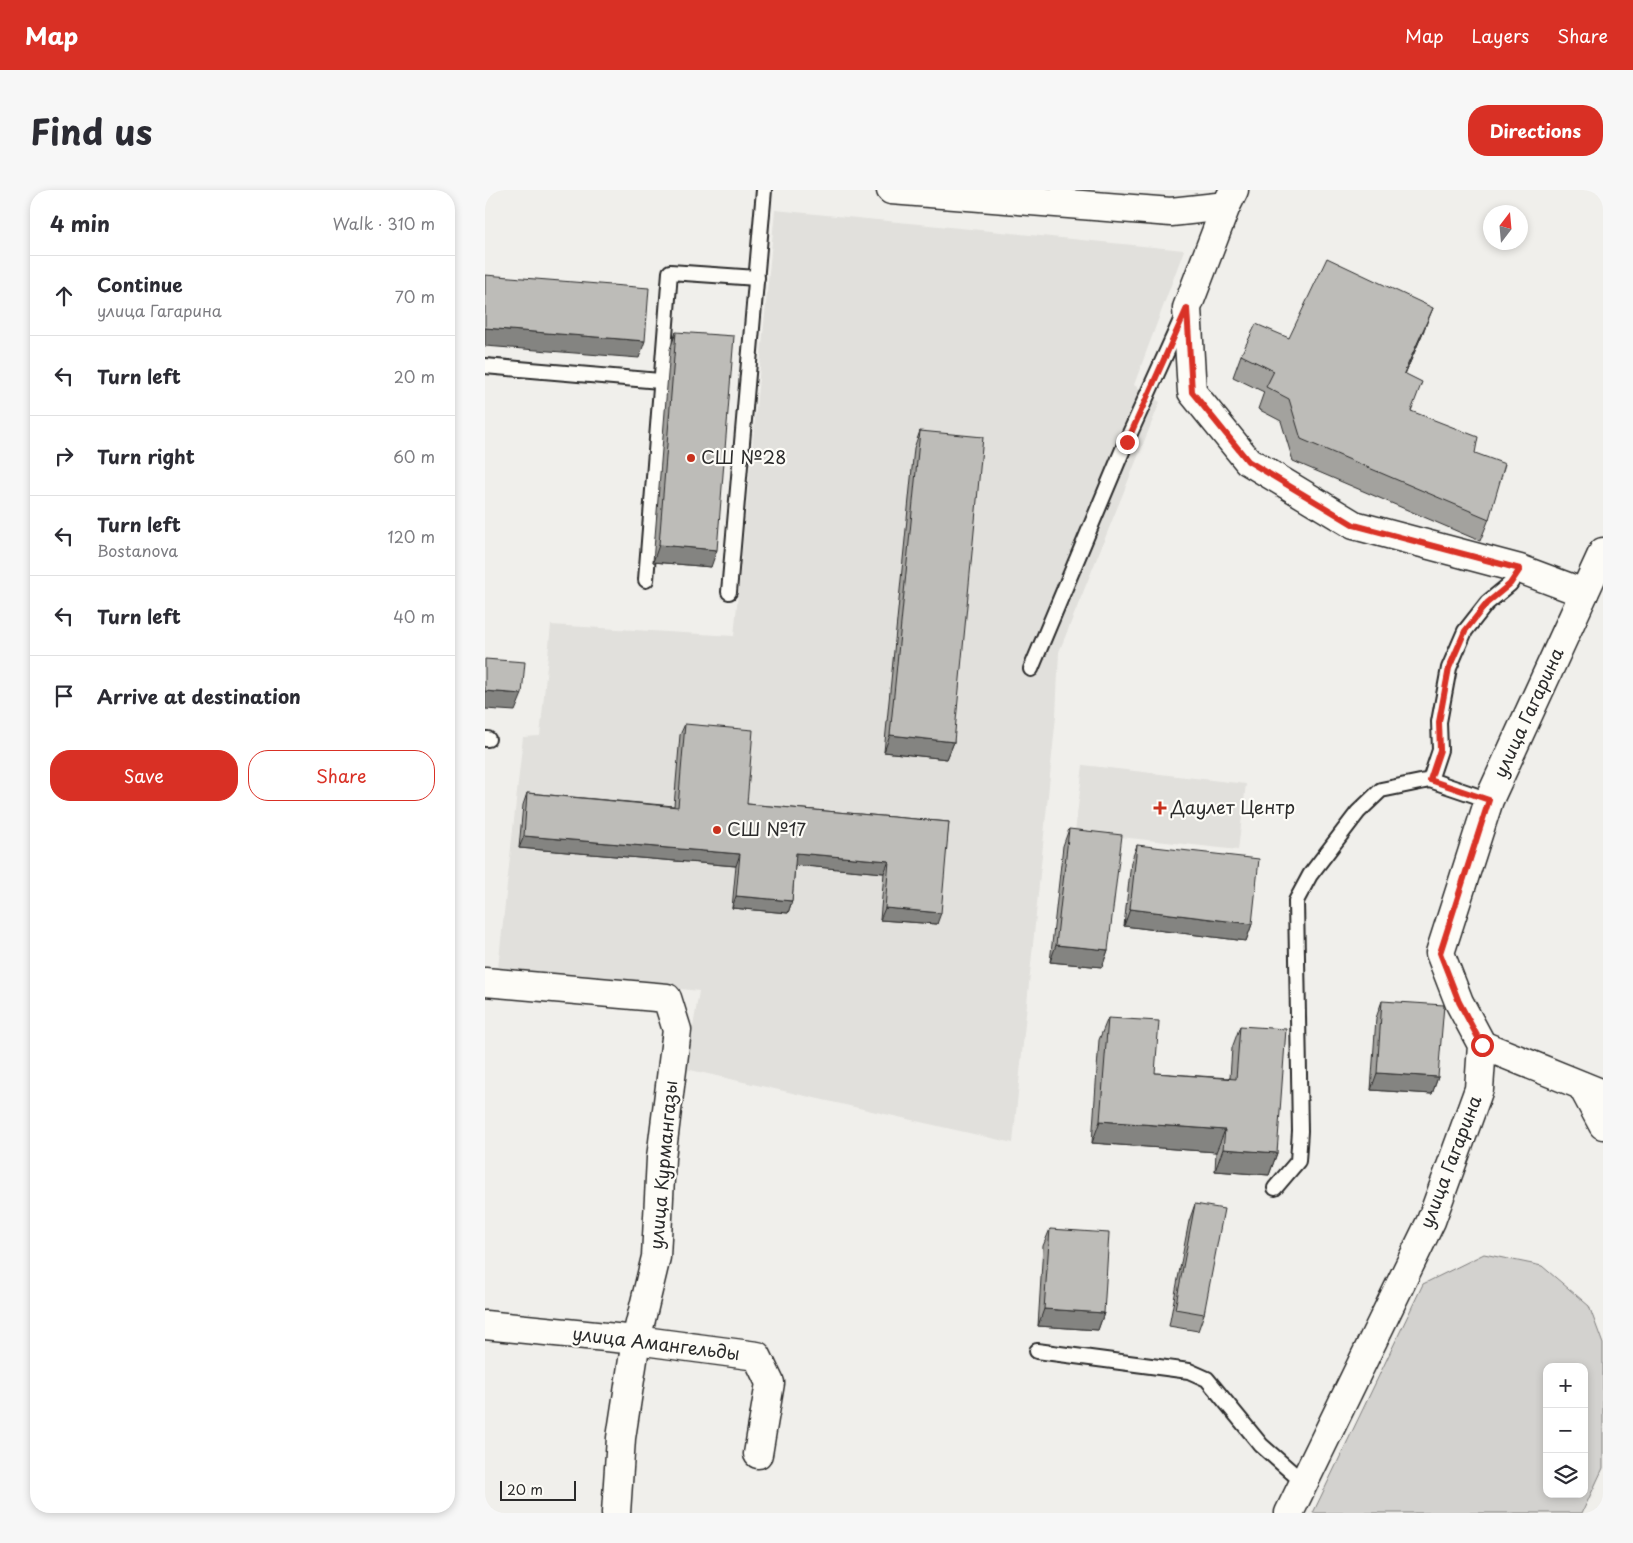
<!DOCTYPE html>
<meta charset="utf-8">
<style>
body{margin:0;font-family:"Playpen Sans",sans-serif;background:#f7f7f7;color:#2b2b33}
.controls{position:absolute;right:15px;bottom:15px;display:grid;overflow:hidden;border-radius:10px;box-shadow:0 2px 8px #0003}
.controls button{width:45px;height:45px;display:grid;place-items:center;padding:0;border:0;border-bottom:1px solid #e1e1e2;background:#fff;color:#2b2b33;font:25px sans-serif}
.compass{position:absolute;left:998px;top:15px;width:45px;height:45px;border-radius:50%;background:#fff;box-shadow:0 2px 8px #0003;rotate:16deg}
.scale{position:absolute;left:15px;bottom:12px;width:76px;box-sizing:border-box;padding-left:5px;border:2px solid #2b2b2b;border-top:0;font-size:14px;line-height:18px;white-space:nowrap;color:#2b2b2b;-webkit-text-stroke:4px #fdfcf7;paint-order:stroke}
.stop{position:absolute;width:15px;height:15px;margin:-11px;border:4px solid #d93025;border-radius:50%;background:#fff}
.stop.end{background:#d93025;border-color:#fff;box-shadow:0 1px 5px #0008}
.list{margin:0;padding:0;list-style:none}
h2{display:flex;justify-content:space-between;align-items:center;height:65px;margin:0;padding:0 20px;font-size:21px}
h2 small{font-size:16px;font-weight:400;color:#7c7c81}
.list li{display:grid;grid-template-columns:32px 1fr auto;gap:15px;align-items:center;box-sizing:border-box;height:80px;padding:0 20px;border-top:1px solid #e1e1e2}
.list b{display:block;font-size:19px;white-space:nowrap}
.list p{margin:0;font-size:16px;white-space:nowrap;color:#7c7c81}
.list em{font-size:16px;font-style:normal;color:#7c7c81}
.actions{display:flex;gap:10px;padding:15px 20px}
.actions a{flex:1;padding:11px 0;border:1px solid #d93025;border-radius:20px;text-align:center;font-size:18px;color:#d93025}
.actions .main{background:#d93025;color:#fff}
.icon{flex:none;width:28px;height:28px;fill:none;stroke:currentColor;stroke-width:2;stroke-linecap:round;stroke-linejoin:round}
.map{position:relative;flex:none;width:1118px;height:1323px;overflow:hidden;border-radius:20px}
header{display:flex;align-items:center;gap:30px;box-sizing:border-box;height:70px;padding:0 25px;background:#d93025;color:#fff}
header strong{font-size:24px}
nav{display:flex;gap:28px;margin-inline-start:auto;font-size:18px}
.intro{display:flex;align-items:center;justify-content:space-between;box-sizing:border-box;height:120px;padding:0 30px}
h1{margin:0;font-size:35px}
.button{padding:12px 22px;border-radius:20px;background:#d93025;color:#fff;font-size:18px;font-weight:700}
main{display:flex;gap:30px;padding:0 30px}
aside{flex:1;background:#fff;border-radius:20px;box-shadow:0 2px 8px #0003}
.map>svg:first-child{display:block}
.built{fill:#e1e0dc}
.grass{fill:#d3d2cf;stroke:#7f7e7d;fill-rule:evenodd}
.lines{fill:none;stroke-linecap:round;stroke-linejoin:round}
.lane-casing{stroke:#2b2b2b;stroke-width:18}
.street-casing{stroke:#2b2b2b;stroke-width:31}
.secondary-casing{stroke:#2b2b2b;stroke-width:31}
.lane{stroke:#fdfcf7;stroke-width:14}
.street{stroke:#fdfcf7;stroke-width:28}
.secondary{stroke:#fdfcf7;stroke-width:28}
.wall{fill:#a3a29e;stroke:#2b2b2b}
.shaded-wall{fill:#848481;stroke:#2b2b2b}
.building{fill:#bdbcb8;stroke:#2b2b2b}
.route{stroke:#d93025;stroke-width:6}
.poi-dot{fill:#c8321e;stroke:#fdfcf7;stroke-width:2}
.labels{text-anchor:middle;stroke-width:4.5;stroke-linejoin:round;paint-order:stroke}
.poi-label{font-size:18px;fill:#2b2b2b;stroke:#fdfcf7;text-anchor:start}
.street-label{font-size:18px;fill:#2b2b2b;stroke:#fdfcf7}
</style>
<header>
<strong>Map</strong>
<nav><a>Map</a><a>Layers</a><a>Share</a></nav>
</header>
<div class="intro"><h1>Find us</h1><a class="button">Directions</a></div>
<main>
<aside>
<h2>4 min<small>Walk · 310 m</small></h2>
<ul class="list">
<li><svg class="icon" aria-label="ahead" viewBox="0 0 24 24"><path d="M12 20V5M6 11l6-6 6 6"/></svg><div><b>Continue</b><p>улица Гагарина</p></div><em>70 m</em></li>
<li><svg class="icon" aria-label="left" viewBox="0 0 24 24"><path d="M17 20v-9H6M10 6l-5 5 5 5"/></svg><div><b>Turn left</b></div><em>20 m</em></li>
<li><svg class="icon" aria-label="right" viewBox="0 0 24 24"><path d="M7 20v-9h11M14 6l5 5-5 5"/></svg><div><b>Turn right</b></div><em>60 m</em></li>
<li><svg class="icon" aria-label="left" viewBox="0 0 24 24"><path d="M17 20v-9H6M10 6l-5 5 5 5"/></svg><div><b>Turn left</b><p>Bostanova</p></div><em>120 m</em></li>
<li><svg class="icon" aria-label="left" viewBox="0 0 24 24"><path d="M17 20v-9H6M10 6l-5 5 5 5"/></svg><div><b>Turn left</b></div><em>40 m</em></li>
<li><svg class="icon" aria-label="arrive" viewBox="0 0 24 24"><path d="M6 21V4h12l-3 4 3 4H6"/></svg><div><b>Arrive at destination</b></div></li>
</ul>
<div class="actions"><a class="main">Save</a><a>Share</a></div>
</aside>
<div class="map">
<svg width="1118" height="1323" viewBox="0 0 1118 1323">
<rect width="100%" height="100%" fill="#f0efeb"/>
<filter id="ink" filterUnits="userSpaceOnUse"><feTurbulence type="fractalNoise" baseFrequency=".02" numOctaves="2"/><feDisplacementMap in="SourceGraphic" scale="10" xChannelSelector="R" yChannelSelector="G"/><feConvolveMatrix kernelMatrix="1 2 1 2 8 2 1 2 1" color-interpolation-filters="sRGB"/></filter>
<g filter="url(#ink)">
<g class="built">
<path d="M290,20L699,60L649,195L675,212L574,462L571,526L528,953L201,879L214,801L13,778L38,547L55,546L66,435L249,446Z"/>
<path d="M598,575L761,594L753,660L590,642Z"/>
</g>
<path class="grass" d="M999,1064L1057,1076L1104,1116L1118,1154V1278L1097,1323H828L938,1094ZM1062,1177H1099V1304H1062Z"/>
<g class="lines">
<g class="lane-casing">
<g id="lane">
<path d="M0,176L175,191"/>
<path d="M161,390L185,82L272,88"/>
<path d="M244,402L279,0"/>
<path d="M546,479L641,252L697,128"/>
<path d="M0,549H3"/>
<path d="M945,590L1004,610"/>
<path d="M790,998L813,971L815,941L811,711L825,685L873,622L896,600L945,590L955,560L954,532L964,478L980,441L1002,413L1025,394L1035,379"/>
<path d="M552,1161L704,1181L722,1189L776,1255L819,1293"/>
</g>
</g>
<g class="street-casing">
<g id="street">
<path d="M741,16L702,118L707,202L763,271L869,335L1035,379L1099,403"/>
<path d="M0,792L182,808L192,840L176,968L171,1067L151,1150L136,1248L131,1323"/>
<path d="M997,855L1118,904"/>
<path d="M1097,896L1118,935"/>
<path d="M0,1135L151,1150L272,1166L285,1193L273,1264"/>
<path d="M804,1323L946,1031L994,899L997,855L974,812L955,763L1004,610L1118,362"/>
</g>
</g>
<g class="secondary-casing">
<path id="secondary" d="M406,0L686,22L741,16L749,0"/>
</g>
<use href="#lane" class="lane"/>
<use href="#street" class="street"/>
<use href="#secondary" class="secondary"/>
</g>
<g class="wall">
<path d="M939,140L920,184L926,221L990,263L1004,329L995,351L808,271L796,231L773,219L779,202L748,187L756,165L804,148Z"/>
<path d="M191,142L226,377L168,372L185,159Z"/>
<path d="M435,241L469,552L462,569L399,562L429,258Z"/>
<path d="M200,534L262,614L464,632L452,734L395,730L399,683L310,675L307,711L303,723L247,718L251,676L34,658L38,615L42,603L189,616L195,545Z"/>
<path d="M584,639L623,760L617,777L565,772L578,656Z"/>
<path d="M652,655L767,734L761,751L639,736L646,672Z"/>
<path d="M897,811L953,887L947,904L886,900L891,828Z"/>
<path d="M623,828L670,883L745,888L747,858L755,836L792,963L784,985L730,981L731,962L607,953L614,850Z"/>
<path d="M710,1014L719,1124L713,1141L684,1136L704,1031Z"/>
<path d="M565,1039L619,1123L613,1140L553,1136L558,1056Z"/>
</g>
<g class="shaded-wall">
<path d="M948,118L939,140L911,205L919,183Z"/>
<path d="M0,138L160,151L154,168L0,156Z"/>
<path d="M174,355L232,360L226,377L168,372Z"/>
<path d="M0,501L37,504L30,521L0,519Z"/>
<path d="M405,545L469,552L462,569L399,562Z"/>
<path d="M39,646L255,664L251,676L34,658Z"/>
<path d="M311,663L404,671L399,683L307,675Z"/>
<path d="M251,706L307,711L303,723L247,718Z"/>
<path d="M400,718L456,723L452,734L395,730Z"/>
<path d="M645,719L767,734L761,751L639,736Z"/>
<path d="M571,755L623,760L617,777L565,772Z"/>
<path d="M892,883L953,887L947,904L886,900Z"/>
<path d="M615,931L740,940L731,962L607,953Z"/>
<path d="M738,959L792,963L784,985L730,981Z"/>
<path d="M559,1119L619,1123L613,1140L553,1136Z"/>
</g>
<g class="building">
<path d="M842,68L948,118L919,183L937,192L926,221L993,247L990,263L1020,274L1004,329L816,249L804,209L781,197L789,181L756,165L771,134L804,148Z"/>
<path d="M0,85L164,98L160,151L0,138Z"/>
<path d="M191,142L249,146L232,360L174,355Z"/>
<path d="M435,241L498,247L469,552L405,545Z"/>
<path d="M0,469L40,472L37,504L0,501Z"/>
<path d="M200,534L268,540L262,614L464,632L456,723L400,718L404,671L311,663L307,711L251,706L255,664L39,646L42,603L193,617Z"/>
<path d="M584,639L637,645L623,760L571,755Z"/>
<path d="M652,655L774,669L767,734L645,719Z"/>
<path d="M897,811L959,815L953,887L892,883Z"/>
<path d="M623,828L674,831L670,883L751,889L755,836L801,839L792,963L738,959L740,940L615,931Z"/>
<path d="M710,1014L739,1019L719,1124L690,1119Z"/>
<path d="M565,1039L624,1043L619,1123L559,1119Z"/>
</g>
</g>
<g class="lines" filter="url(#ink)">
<path class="route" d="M642,252L702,118L707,202L763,271L869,335L1035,379L1025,394L1002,413L980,441L964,478L954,532L955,560L945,590L1004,610L955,763L974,812L997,855"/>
</g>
<g class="poi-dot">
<circle cx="206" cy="268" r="5"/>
<path d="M672.5 610.5h5v5h5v5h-5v5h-5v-5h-5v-5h5z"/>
<circle cx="232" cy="640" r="5"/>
</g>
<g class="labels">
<g class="poi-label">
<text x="216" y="274">СШ №28</text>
<text x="686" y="624">Даулет Центр</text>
<text x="242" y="646">СШ №17</text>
</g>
<g class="street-label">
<text transform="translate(1044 523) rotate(-65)" y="6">улица Гагарина</text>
<text transform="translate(966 972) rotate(-69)" y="6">улица Гагарина</text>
<text transform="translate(179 975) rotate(-85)" y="6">улица Курмангазы</text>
<text transform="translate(171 1154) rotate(7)" y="6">улица Амангельды</text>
</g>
</g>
</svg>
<div class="controls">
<button>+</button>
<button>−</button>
<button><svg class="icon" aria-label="layers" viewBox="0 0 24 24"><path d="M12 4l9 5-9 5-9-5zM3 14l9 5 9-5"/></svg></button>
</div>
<svg class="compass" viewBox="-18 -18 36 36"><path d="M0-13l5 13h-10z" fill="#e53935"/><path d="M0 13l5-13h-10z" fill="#7c7c81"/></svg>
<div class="scale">20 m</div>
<div class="stop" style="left:997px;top:855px"></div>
<div class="stop end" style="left:642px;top:252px"></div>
</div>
</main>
